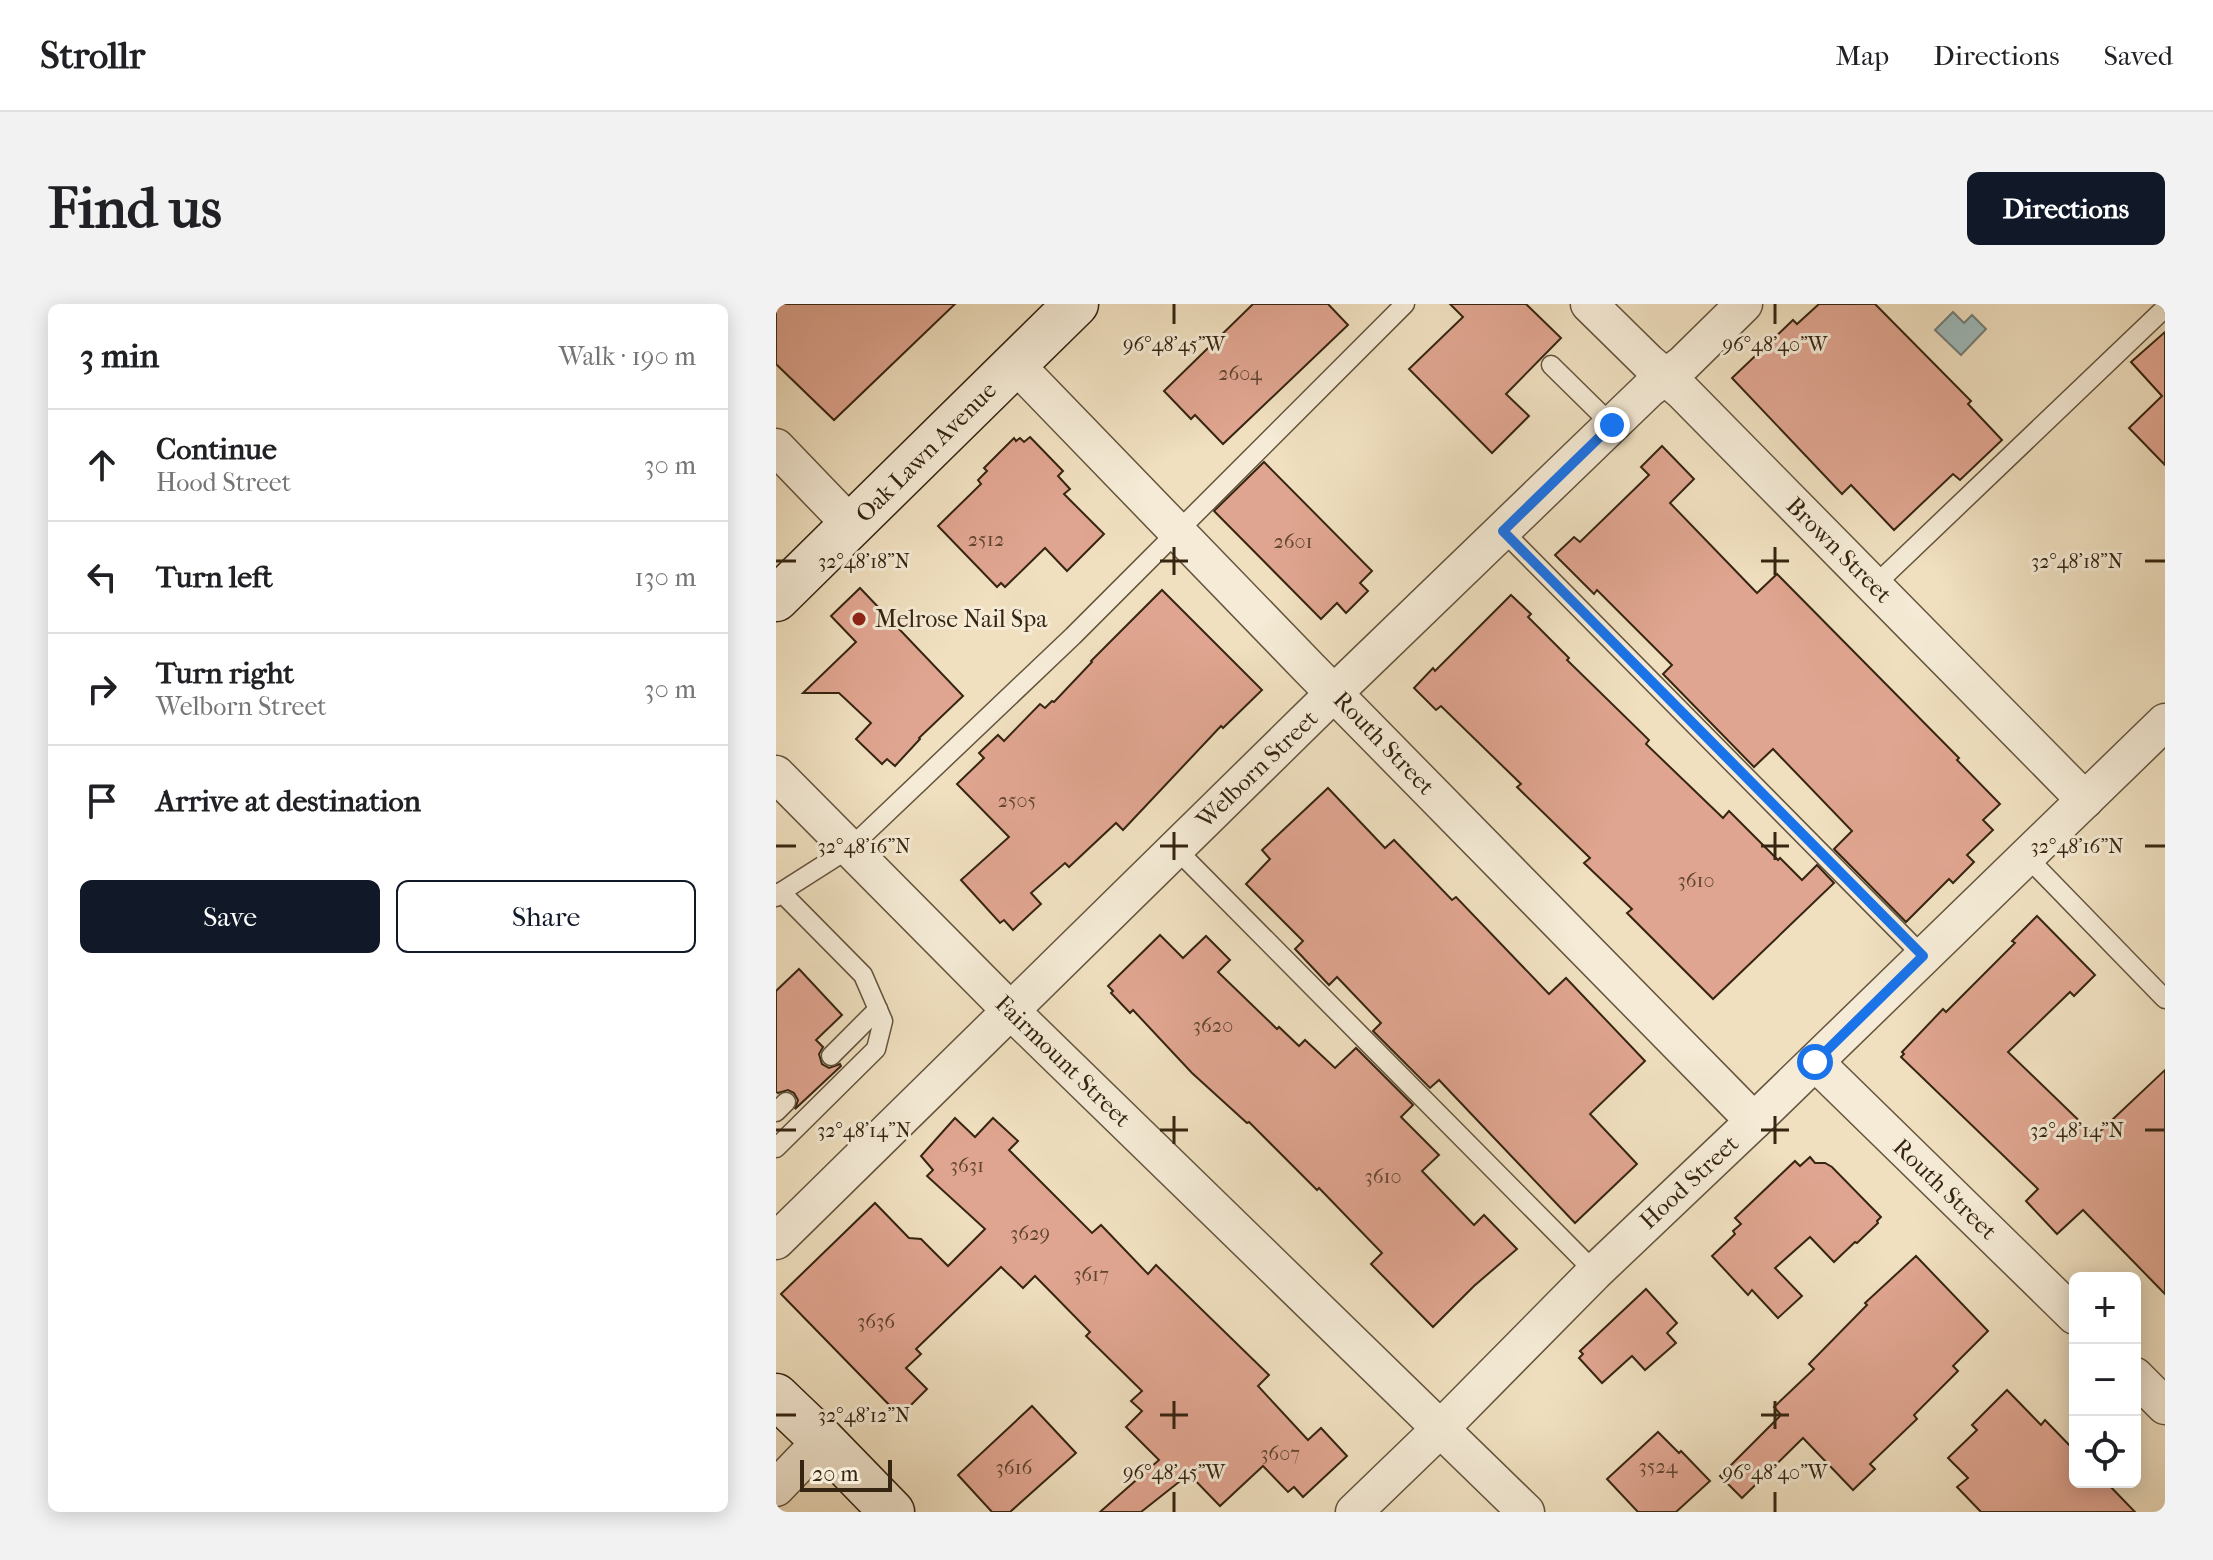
<!DOCTYPE html>
<meta charset="utf-8">
<style>
body{margin:0;font-family:"IM FELL French Canon",serif;background:#f2f2f2;color:#202124}
.controls{position:absolute;right:24px;bottom:24px;display:grid;overflow:hidden;border-radius:12px;box-shadow:0 4px 20px #0003}
.controls button{width:72px;height:72px;display:grid;place-items:center;padding:0;border:0;border-bottom:2px solid #e0e0e0;background:#fff;color:#202124;font:40px sans-serif}
.scale{position:absolute;left:24px;bottom:20px;width:92px;box-sizing:border-box;padding-left:8px;border:4px solid #362511;border-top:0;font-size:22px;line-height:28px;white-space:nowrap;color:#362511;-webkit-text-stroke:6px #f5ebd6;paint-order:stroke}
.stop{position:absolute;width:24px;height:24px;margin:-18px;border:6px solid #1a73e8;border-radius:50%;background:#fff}
.stop.end{background:#1a73e8;border-color:#fff;box-shadow:0 2px 8px #0008}
.list{margin:0;padding:0;list-style:none}
h2{display:flex;justify-content:space-between;align-items:center;height:104px;margin:0;padding:0 32px;font-size:34px}
h2 small{font-size:26px;font-weight:400;color:#757577}
.list li{display:grid;grid-template-columns:52px 1fr auto;gap:24px;align-items:center;box-sizing:border-box;height:112px;padding:0 32px;border-top:2px solid #e0e0e0}
.list b{display:block;font-size:30px;white-space:nowrap}
.list p{margin:0;font-size:26px;white-space:nowrap;color:#757577}
.list em{font-size:26px;font-style:normal;color:#757577}
.actions{display:flex;gap:16px;padding:24px 32px}
.actions a{flex:1;padding:18px 0;border:2px solid #111827;border-radius:12px;text-align:center;font-size:28px;color:#111827}
.actions .main{background:#111827;color:#fff}
.icon{flex:none;width:44px;height:44px;fill:none;stroke:currentColor;stroke-width:2;stroke-linecap:round;stroke-linejoin:round}
.map{position:relative;flex:none;width:1389px;height:1208px;overflow:hidden;border-radius:12px}
header{display:flex;align-items:center;gap:48px;box-sizing:border-box;height:112px;padding:0 40px;background:#fff;border-bottom:2px solid #e0e0e0}
header strong{font-size:38px}
nav{display:flex;gap:44px;margin-inline-start:auto;font-size:28px}
.intro{display:flex;align-items:center;justify-content:space-between;box-sizing:border-box;height:192px;padding:0 48px}
h1{margin:0;font-size:56px}
.button{padding:20px 36px;border-radius:12px;background:#111827;color:#fff;font-size:28px;font-weight:700}
main{display:flex;gap:48px;padding:0 48px}
aside{flex:1;background:#fff;border-radius:12px;box-shadow:0 4px 20px #0003}
.map>svg:first-child{display:block}
.water{fill:#9ebbbc;stroke:#747f78;stroke-width:2}
.building{fill:#e0a590;stroke:#362511;stroke-width:2}
.lines{fill:none;stroke-linecap:round;stroke-linejoin:round}
.lane-casing{stroke:#64543d;stroke-width:21}
.street-casing{stroke:#64543d;stroke-width:39}
.secondary-casing{stroke:#362511;stroke-width:47}
.lane{stroke:#f5ebd6;stroke-width:18}
.street{stroke:#f5ebd6;stroke-width:36}
.secondary{stroke:#f5ebd6;stroke-width:44}
.route{stroke:#1a73e8;stroke-width:10}
.ticks{fill:none;stroke:#362511;stroke-width:3}
.poi-dot{fill:#8f2418;stroke:#f5ebd6;stroke-width:3}
.labels{text-anchor:middle;stroke-width:6;stroke-linejoin:round;paint-order:stroke}
.number-label{font-size:20px;fill:#604531}
.street-label{font-size:24px;fill:#362511;stroke:#f5ebd6}
.poi-label{font-size:24px;fill:#362511;stroke:#f5ebd6;text-anchor:start}
.ticks-label{font-size:20px;text-anchor:middle;fill:#362511;stroke:#f5ebd6;stroke-width:6;stroke-linejoin:round;paint-order:stroke}
</style>
<header>
<strong>Strollr</strong>
<nav><a>Map</a><a>Directions</a><a>Saved</a></nav>
</header>
<div class="intro"><h1>Find us</h1><a class="button">Directions</a></div>
<main>
<aside>
<h2>3 min<small>Walk · 190 m</small></h2>
<ul class="list">
<li><svg class="icon" aria-label="ahead" viewBox="0 0 24 24"><path d="M12 20V5M6 11l6-6 6 6"/></svg><div><b>Continue</b><p>Hood Street</p></div><em>30 m</em></li>
<li><svg class="icon" aria-label="left" viewBox="0 0 24 24"><path d="M17 20v-9H6M10 6l-5 5 5 5"/></svg><div><b>Turn left</b></div><em>130 m</em></li>
<li><svg class="icon" aria-label="right" viewBox="0 0 24 24"><path d="M7 20v-9h11M14 6l5 5-5 5"/></svg><div><b>Turn right</b><p>Welborn Street</p></div><em>30 m</em></li>
<li><svg class="icon" aria-label="arrive" viewBox="0 0 24 24"><path d="M6 21V4h12l-3 4 3 4H6"/></svg><div><b>Arrive at destination</b></div></li>
</ul>
<div class="actions"><a class="main">Save</a><a>Share</a></div>
</aside>
<div class="map">
<svg width="1389" height="1208" viewBox="0 0 1389 1208">
<rect width="100%" height="100%" fill="#f0e0c0"/>
<filter id="stains"><feTurbulence type="fractalNoise" baseFrequency=".0025" numOctaves="4"/><feColorMatrix values="0 0 0 0 .2 0 0 0 0 .09 0 0 0 0 .02 0 0 0 .5 -.17"/></filter>
<radialGradient id="worn" r=".72"><stop offset=".6" stop-color="#630" stop-opacity="0"/><stop offset="1" stop-color="#630" stop-opacity=".3"/></radialGradient>
<path class="water" d="M1177,8L1188,19L1196,11L1210,25L1185,51L1159,26Z"/>
<g class="building">
<path d="M0,0H179L58,116L0,60Z"/>
<path d="M477,0H552L572,21L447,140L419,111L415,115L388,87Z"/>
<path d="M674,0H750L785,34L730,90L753,112L716,149L633,65L687,13Z"/>
<path d="M1043,0H1099L1195,97L1192,100L1226,136L1184,176L1177,170L1118,226L1075,181L1066,190L956,74L1017,16L1021,20Z"/>
<path d="M1389,28V161L1353,124L1386,92L1355,58Z"/>
<path d="M254,133L287,167L282,172L294,185L288,190L328,230L291,267L269,244L229,283L225,279L221,283L162,222L205,180L202,176L211,167L208,164L238,134L240,137L244,134L248,138Z"/>
<path d="M886,142L918,175L894,199L981,289L1001,270L1183,454L1181,456L1224,500L1207,516L1217,526L1191,551L1198,558L1177,579L1173,575L1130,618L1058,545L1076,527L997,445L978,463L887,370L896,361L821,286L818,290L779,251L798,233L804,238L873,171L865,163Z"/>
<path d="M488,158L596,267L584,279L592,287L570,309L561,299L545,315L438,207Z"/>
<path d="M84,284L187,392L143,434L144,435L119,462L111,455L106,460L80,435L95,419L63,389H27L80,338L55,312Z"/>
<path d="M386,286L486,386L447,424L445,422L347,526L340,519L293,563L289,559L255,589L265,600L237,626L228,616L224,619L185,576L233,533L181,480L208,454L203,449L222,431L228,437L264,400L269,404L276,397L278,398L316,358L315,357Z"/>
<path d="M735,291L755,310L752,313L793,354L791,356L873,436L870,440L947,514L953,507L1002,556L1004,554L1026,576L1041,561L1058,579L937,695L851,609L856,605L808,559L814,554L741,483L745,480L665,402L660,406L638,384L657,364L659,367Z"/>
<path d="M552,484L609,544L618,536L676,596L680,593L773,690L790,674L869,757L814,810L861,860L799,919L663,776L654,784L597,727L605,719L561,673L553,681L519,645L527,637L470,580L494,555L486,546Z"/>
<path d="M1261,612L1319,671L1298,692L1294,688L1232,748L1319,832L1389,766V990L1307,906L1281,930L1250,897L1262,885L1125,753L1128,750L1126,748L1167,705L1170,708L1239,639L1236,637Z"/>
<path d="M384,631L407,654L430,632L454,656L442,668L501,725L503,723L523,742L529,736L559,764L580,744L637,801L625,813L663,851L646,867L698,921L708,911L741,945L698,982L657,1023L595,960L606,949L543,884L541,886L473,818L471,819L416,769L357,706L354,709L335,689L337,687L332,682Z"/>
<path d="M23,665L66,711L40,736L47,743L43,750L46,760L53,764L64,760L65,762L19,805L22,796L18,789L12,786L2,789L0,788V687Z"/>
<path d="M179,814L199,833L217,814L242,837L233,846L316,929L325,921L372,970L380,961L493,1071L482,1082L532,1136L545,1124L571,1152L527,1193L518,1183L512,1188L487,1162L444,1202L413,1170L365,1208H324L383,1156L350,1123L366,1107L355,1097L366,1087L310,1032L314,1028L259,972L247,984L225,963L140,1045L145,1050L130,1064L151,1085L124,1112L5,990L99,899L133,934L145,935L172,962L209,925L151,872L157,866L145,852Z"/>
<path d="M1034,853L1039,859H1049L1056,863L1105,913L1101,917L1102,919L1081,939L1079,938L1058,958L1034,933L999,964L1026,992L1002,1014L976,986L972,991L936,952L959,930L957,927L965,920L959,914L1019,857L1024,862Z"/>
<path d="M1140,952L1212,1027L1177,1062L1182,1067L1138,1111L1141,1115L1094,1160L1099,1165L1077,1186L1027,1134L966,1194L944,1172L1005,1111L998,1103L1038,1065L1033,1060L1091,1001L1089,999Z"/>
<path d="M870,985L901,1019L891,1029L900,1039L869,1066L856,1052L826,1079L803,1054L807,1050L804,1047Z"/>
<path d="M1231,1086L1265,1121L1269,1116L1299,1147V1178H1330L1359,1208H1205L1181,1183L1192,1174L1172,1154L1201,1126L1196,1121Z"/>
<path d="M256,1102L300,1149L234,1208H216L182,1171Z"/>
<path d="M882,1128L903,1149L905,1147L934,1177L900,1208H862L831,1175Z"/>
</g>
<g class="lines">
<g class="lane-casing">
<g id="lane">
<path d="M775,61L836,121"/>
<path d="M727,227L1147,652"/>
<path d="M1099,281L1389,4"/>
<path d="M400,545L819,968"/>
<path d="M1251,553L1389,695"/>
<path d="M0,593L5,588L74,544L297,332L629,0"/>
<path d="M55,752L102,705"/>
<path d="M0,808L10,798"/>
<path d="M0,844L100,745L107,717L87,671L5,588"/>
</g>
</g>
<g class="street-casing">
<g id="street">
<path d="M813,0L872,58L907,88L1309,496"/>
<path d="M239,60L534,365L978,817"/>
<path d="M0,143L75,221"/>
<path d="M0,470L235,707L750,1208"/>
<path d="M1039,758L1299,1012"/>
<path d="M0,937L558,389L873,85L907,60L968,0"/>
<path d="M1359,1072L1389,1102"/>
<path d="M0,1184L46,1136"/>
<path d="M578,1208L664,1125L819,968L978,817L1389,418"/>
</g>
</g>
<g class="secondary-casing">
<g id="secondary">
<path d="M0,295L300,0"/>
<path d="M0,1092L46,1136L116,1208"/>
</g>
</g>
<use href="#lane" class="lane"/>
<use href="#street" class="street"/>
<use href="#secondary" class="secondary"/>
</g>
<g class="lines">
<path class="route" d="M836,121L727,227L1147,652L1039,758"/>
</g>
<path class="ticks" d="M398,0V20M999,0V20M398,243V271M999,243V271M0,257H20M384,257H412M985,257H1013M1369,257H1389M398,528V556M999,528V556M0,542H20M384,542H412M985,542H1013M1369,542H1389M398,812V840M999,812V840M0,826H20M384,826H412M985,826H1013M1369,826H1389M398,1097V1125M999,1097V1125M0,1111H20M384,1111H412M985,1111H1013M398,1188V1208M999,1188V1208"/>
<circle class="poi-dot" cx="83" cy="315" r="8"/>
<g class="labels">
<g class="number-label">
<text x="464" y="76">2604</text>
<text x="210" y="242">2512</text>
<text x="517" y="244">2601</text>
<text x="241" y="503">2505</text>
<text x="920" y="583">3610</text>
<text x="437" y="728">3620</text>
<text x="191" y="868">3631</text>
<text x="607" y="879">3610</text>
<text x="254" y="936">3629</text>
<text x="315" y="977">3617</text>
<text x="100" y="1024">3636</text>
<text x="504" y="1156">3607</text>
<text x="882" y="1169">3524</text>
<text x="238" y="1170">3616</text>
</g>
<g class="street-label">
<text transform="translate(150 148) rotate(-45)" y="8">Oak Lawn Avenue</text>
<text transform="translate(1063 246) rotate(45)" y="8">Brown Street</text>
<text transform="translate(608 439) rotate(46)" y="8">Routh Street</text>
<text transform="translate(481 465) rotate(-44)" y="8">Welborn Street</text>
<text transform="translate(287 757) rotate(44)" y="8">Fairmount Street</text>
<text transform="translate(913 878) rotate(-43)" y="8">Hood Street</text>
<text transform="translate(1169 885) rotate(44)" y="8">Routh Street</text>
</g>
<g class="poi-label">
<text x="99" y="323">Melrose Nail Spa</text>
</g>
</g>
<g class="ticks-label">
<text x="398" y="47">96°48'45"W</text>
<text x="999" y="47">96°48'40"W</text>
<text x="88" y="264">32°48'18"N</text>
<text x="1301" y="264">32°48'18"N</text>
<text x="88" y="549">32°48'16"N</text>
<text x="1301" y="549">32°48'16"N</text>
<text x="88" y="833">32°48'14"N</text>
<text x="1301" y="833">32°48'14"N</text>
<text x="88" y="1118">32°48'12"N</text>
<text x="398" y="1175">96°48'45"W</text>
<text x="999" y="1175">96°48'40"W</text>
</g>
<rect width="100%" height="100%" filter="url(#stains)"/>
<rect width="100%" height="100%" fill="url(#worn)"/>
</svg>
<div class="controls">
<button>+</button>
<button>−</button>
<button><svg class="icon" aria-label="locate" viewBox="0 0 24 24"><circle cx="12" cy="12" r="6"/><path d="M12 2v4M12 18v4M2 12h4M18 12h4"/></svg></button>
</div>
<div class="scale">20 m</div>
<div class="stop" style="left:1039px;top:758px"></div>
<div class="stop end" style="left:836px;top:121px"></div>
</div>
</main>
